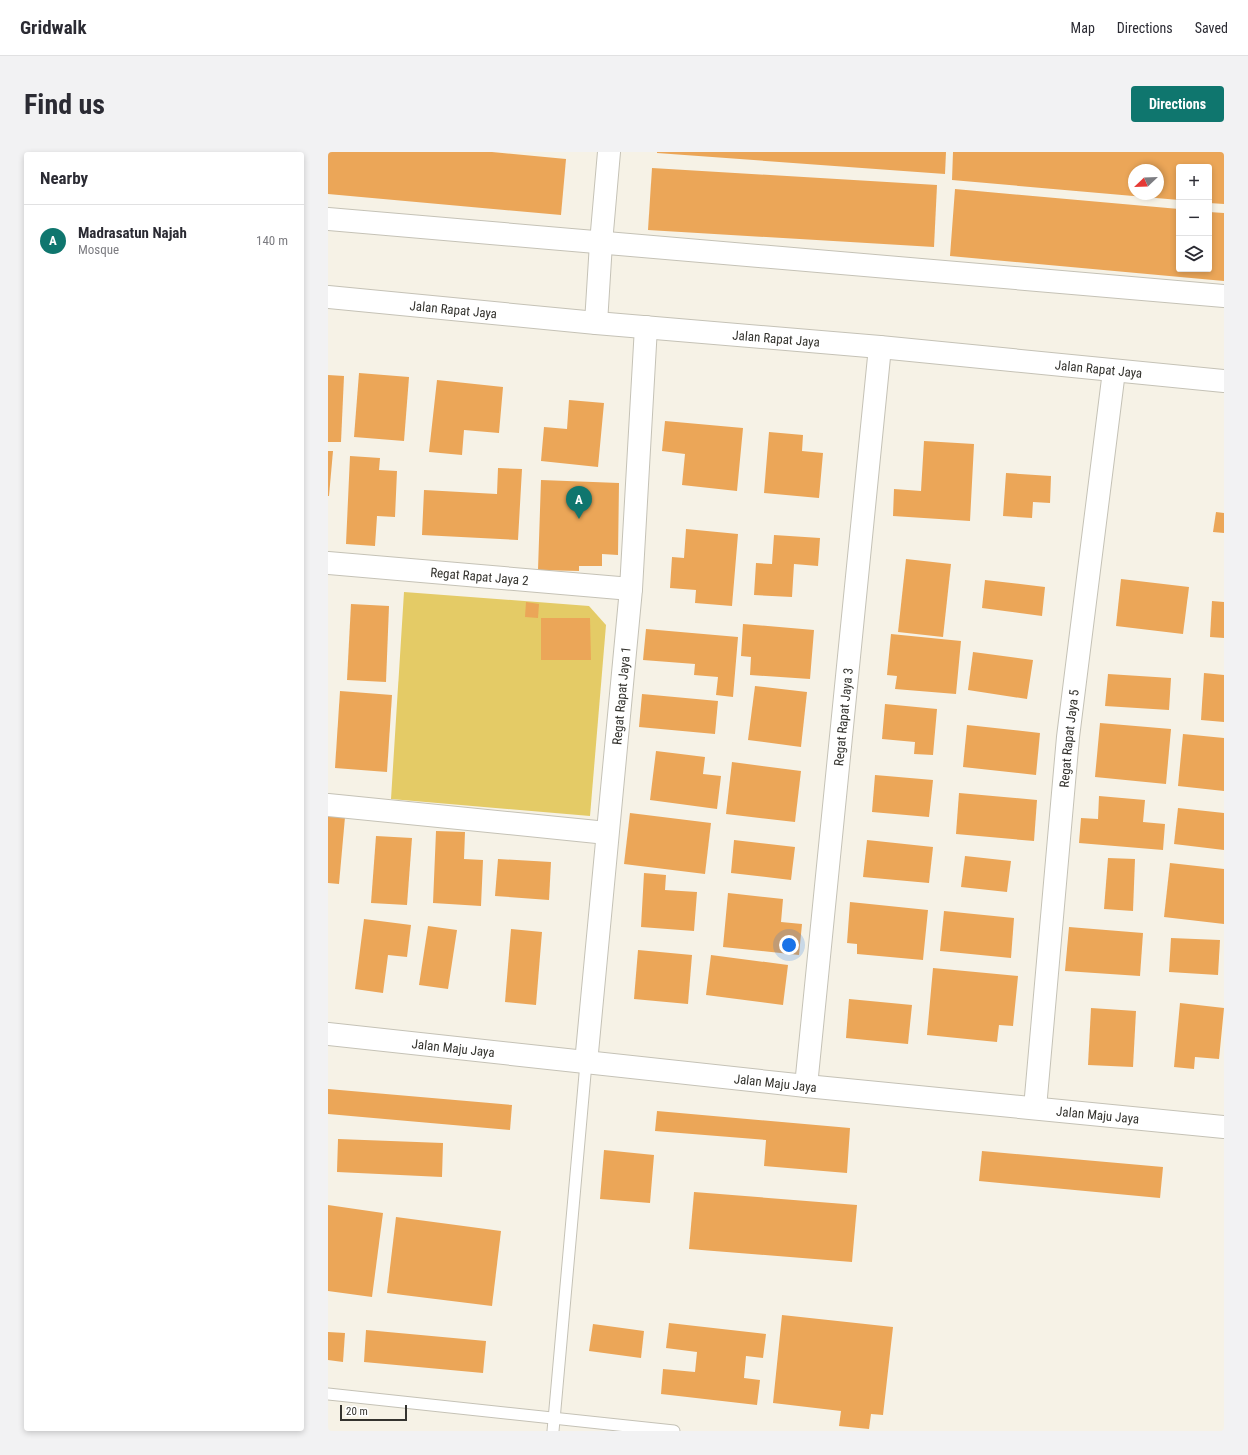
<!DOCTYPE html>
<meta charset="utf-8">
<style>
body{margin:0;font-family:"Roboto Condensed",sans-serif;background:#f2f2f3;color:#2b2b33}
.controls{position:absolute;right:12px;top:12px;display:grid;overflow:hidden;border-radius:4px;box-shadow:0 2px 6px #0003}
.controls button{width:36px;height:36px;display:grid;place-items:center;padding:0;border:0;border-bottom:1px solid #e1e1e2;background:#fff;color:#2b2b33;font:20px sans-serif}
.compass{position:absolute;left:800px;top:12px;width:36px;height:36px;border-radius:50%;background:#fff;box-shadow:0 2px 6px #0003;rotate:247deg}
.scale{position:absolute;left:12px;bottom:10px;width:67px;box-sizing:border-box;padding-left:4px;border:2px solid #34332e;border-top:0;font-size:11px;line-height:14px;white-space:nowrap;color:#34332e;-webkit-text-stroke:3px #fff;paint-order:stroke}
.you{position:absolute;left:461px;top:793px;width:14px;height:14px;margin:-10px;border:3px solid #fff;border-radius:50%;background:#1a73e8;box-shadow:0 0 0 6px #1a73e833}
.badge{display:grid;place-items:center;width:26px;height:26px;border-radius:50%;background:#0f766e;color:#fff;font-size:13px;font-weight:700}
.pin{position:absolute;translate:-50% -33px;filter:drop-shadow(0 1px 2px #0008)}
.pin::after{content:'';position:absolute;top:21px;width:14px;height:12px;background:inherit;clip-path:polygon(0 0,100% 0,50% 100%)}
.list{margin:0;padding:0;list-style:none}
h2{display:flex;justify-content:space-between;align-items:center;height:52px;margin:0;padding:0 16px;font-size:17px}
h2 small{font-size:13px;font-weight:400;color:#7c7c81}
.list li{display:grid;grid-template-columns:26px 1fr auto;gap:12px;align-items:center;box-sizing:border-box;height:72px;padding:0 16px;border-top:1px solid #e1e1e2}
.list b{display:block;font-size:15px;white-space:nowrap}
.list p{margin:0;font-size:13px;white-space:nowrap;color:#7c7c81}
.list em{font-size:13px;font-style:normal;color:#7c7c81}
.icon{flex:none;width:22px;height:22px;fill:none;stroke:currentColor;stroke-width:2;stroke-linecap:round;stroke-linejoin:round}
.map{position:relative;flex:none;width:896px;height:1279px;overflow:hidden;border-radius:4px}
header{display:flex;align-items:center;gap:24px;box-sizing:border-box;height:56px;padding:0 20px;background:#fff;border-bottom:1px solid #e1e1e2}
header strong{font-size:19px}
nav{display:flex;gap:22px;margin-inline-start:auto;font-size:14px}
.intro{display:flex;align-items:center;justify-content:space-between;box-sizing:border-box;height:96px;padding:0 24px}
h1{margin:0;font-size:28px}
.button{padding:10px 18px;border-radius:4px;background:#0f766e;color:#fff;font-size:14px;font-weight:700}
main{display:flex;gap:24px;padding:0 24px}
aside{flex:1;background:#fff;border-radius:4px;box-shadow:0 2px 6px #0003}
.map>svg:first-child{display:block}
.green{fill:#e4cb66}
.building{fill:#eba658;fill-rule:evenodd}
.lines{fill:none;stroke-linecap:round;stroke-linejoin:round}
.service-casing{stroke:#c5c2b6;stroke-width:13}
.minor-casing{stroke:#c5c2b6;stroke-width:24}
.tertiary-casing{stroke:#c5c2b6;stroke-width:24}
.service{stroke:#fff;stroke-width:11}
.minor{stroke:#fff;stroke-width:22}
.tertiary{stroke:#fff;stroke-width:22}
.labels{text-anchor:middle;stroke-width:3.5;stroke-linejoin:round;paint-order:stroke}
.street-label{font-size:13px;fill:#34332e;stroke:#fff}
</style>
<header>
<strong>Gridwalk</strong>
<nav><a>Map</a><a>Directions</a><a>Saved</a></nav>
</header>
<div class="intro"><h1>Find us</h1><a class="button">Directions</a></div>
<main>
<aside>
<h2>Nearby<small></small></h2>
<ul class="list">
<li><span class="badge">A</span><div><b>Madrasatun Najah</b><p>Mosque</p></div><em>140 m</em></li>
</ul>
</aside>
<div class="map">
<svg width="896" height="1279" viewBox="0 0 896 1279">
<rect width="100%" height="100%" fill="#f6f2e6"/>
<path class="green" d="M76,440L261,454L278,473L262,664L63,647Z"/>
<g class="building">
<path d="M0,0H164L238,7L233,63L0,42Z"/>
<path d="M329,0H618L617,22L329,1Z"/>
<path d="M625,0H896V52L881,51V15H851V48L624,28ZM806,18H830V42H806Z"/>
<path d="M324,16L609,33L606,95L320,78Z"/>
<path d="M627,37L851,57V117H881V60L896,61V129L622,104Z"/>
<path d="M31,221L81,225L76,289L26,285Z"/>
<path d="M0,223L16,224L13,290H0Z"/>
<path d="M109,228L175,235L171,281L136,278L134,303L101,300Z"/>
<path d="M241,248L276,251L270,315L213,309L216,275L239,277Z"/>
<path d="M337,269L415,276L409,339L354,333L357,302L334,299Z"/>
<path d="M441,280L475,283L474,299L495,301L491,346L436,341Z"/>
<path d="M596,289L646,292L642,369L565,364L566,337L593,339Z"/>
<path d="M0,299H5L1,344H0Z"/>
<path d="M22,304L52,306L51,318L69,319L67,365L49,364L47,394L18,392Z"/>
<path d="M170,316L194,317L190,388L94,383L96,338L169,342Z"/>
<path d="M678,321L723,324L722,351L705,350L704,366L675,364Z"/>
<path d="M213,328L291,331L290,403L274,402V414H251V419L210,418Z"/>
<path d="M888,360L896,361V381L885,380Z"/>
<path d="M358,377L410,382L404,454L367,451L368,438L342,436L344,405L356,406Z"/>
<path d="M446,383L492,386L490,414L466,412L464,445L426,443L428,411L444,412Z"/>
<path d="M578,407L623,412L615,485L570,480Z"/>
<path d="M793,427L861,435L855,482L788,474Z"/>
<path d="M657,428L717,435L714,464L654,456Z"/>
<path d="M884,449L896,450V486L882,485Z"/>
<path d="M198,450L211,452L210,466L197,465Z"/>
<path d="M23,452L61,454L58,530L19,528Z"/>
<path d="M213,466H262L263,508H213Z"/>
<path d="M415,472L486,478L482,527L422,523L423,505L413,504Z"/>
<path d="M318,477L410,485L405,545L388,543L390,525L366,523L367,512L315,508Z"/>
<path d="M563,482L633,489L628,542L567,537L569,524L559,523Z"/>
<path d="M645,500L705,508L699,547L640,538Z"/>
<path d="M876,521L896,523V570L873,568Z"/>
<path d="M780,522L843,526L841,558L777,554Z"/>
<path d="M427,534L479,540L473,595L420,588Z"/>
<path d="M12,539L64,543L59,620L7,616Z"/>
<path d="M314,542L390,549L387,582L311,575Z"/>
<path d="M557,552L609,557L605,603L586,602L587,590L554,587Z"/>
<path d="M772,571L843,577L838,632L767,625Z"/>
<path d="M639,573L712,581L708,623L635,615Z"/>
<path d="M855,582L896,586V639L850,634Z"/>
<path d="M328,599L377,605L375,622L393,624L389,657L322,648Z"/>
<path d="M404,610L473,619L467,670L398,662Z"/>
<path d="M547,623L605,628L601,665L544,660Z"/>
<path d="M631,641L709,648L706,689L628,682Z"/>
<path d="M771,644L817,648L815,670L837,672L835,698L751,691L753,666L770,667Z"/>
<path d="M850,656L896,661V698L846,692Z"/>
<path d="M302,661L383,671L377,722L296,712Z"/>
<path d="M0,663L17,665L11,732L0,731Z"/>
<path d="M108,679L137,680L136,707L155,708L153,754L105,751Z"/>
<path d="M48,684L84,686L79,753L43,751Z"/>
<path d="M406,688L467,695L463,728L403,721Z"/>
<path d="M539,688L605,695L601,731L535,725Z"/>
<path d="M637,704L683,709L679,740L633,735Z"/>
<path d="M780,706L807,707L805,759L776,757Z"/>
<path d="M170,707L223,710L221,748L167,744Z"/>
<path d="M842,711L896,717V772L836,765Z"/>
<path d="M316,721L338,723L337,738L369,740L366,779L313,775Z"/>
<path d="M400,741L455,747L453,770L474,772L471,803L395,795Z"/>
<path d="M522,750L600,758L595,808L529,802V792L519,791Z"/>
<path d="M616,759L686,766L683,806L612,799Z"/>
<path d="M36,767L83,773L79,805L60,803L55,841L27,837Z"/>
<path d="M100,774L129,778L120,837L91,833Z"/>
<path d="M741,775L815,781L812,824L737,819Z"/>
<path d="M183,777L214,780L208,853L177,850Z"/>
<path d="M843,786L892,788L890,823L841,820Z"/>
<path d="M310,798L364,803L360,852L306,847Z"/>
<path d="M383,803L460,813L455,853L378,843Z"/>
<path d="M605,816L690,824L685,874L671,873L669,890L599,883Z"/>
<path d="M521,847L584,853L580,892L518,886Z"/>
<path d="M852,851L896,856L891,907L867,905L866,917L846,915Z"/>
<path d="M763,856L808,859L805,915L760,913Z"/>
<path d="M0,937L184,953L182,978L0,962Z"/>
<path d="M329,959L522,976L519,1021L436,1014L438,988L327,979Z"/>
<path d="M10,987L115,991L114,1025L9,1020Z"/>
<path d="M276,998L326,1003L322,1051L272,1047Z"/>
<path d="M654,999L835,1015L832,1046L651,1029Z"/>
<path d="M366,1040L529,1053L524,1110L361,1097Z"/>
<path d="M0,1053L55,1061L44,1145L0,1139Z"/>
<path d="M68,1065L173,1079L164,1154L59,1141Z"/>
<path d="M454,1163L565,1175L555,1263L543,1262L541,1277L511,1274L513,1259L445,1251Z"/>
<path d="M341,1171L438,1182L435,1206L418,1204L416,1226L432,1228L429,1253L333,1242L335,1217L367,1220L369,1200L338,1196Z"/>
<path d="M265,1172L316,1179L313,1206L261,1199Z"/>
<path d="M38,1178L158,1189L155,1221L36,1210Z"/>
<path d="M0,1180L17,1181L15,1210L0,1208Z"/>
</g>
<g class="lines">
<g class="service-casing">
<g id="service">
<path d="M0,1242L346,1279"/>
<path d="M225,1279L258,911"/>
</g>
</g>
<g class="minor-casing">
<g id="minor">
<path d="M0,67L896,144"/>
<path d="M268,171L273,91L281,0"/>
<path id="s1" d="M0,411L303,437"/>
<path d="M0,653L279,681"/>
<path id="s2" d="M258,911L303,437L318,175"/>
<path id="s3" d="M478,934L552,195"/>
<path id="s4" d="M707,956L740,585L786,219"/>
</g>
</g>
<g class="tertiary-casing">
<g id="tertiary">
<path id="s5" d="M0,145L268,171L552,195L896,229"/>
<path id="s6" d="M0,882L478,934L896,975"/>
</g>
</g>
<use href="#service" class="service"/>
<use href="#minor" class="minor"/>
<use href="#tertiary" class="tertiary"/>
</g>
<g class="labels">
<g class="street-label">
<text dy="5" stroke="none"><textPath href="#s5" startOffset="126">Jalan Rapat Jaya</textPath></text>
<text dy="5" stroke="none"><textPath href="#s5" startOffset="450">Jalan Rapat Jaya</textPath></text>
<text dy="5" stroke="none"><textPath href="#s5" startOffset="774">Jalan Rapat Jaya</textPath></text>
<text dy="5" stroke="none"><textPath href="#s1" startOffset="152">Regat Rapat Jaya 2</textPath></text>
<text dy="5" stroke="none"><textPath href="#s2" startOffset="369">Regat Rapat Jaya 1</textPath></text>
<text dy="5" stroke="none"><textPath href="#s3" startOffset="371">Regat Rapat Jaya 3</textPath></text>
<text dy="5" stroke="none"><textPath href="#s4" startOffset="371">Regat Rapat Jaya 5</textPath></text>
<text dy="5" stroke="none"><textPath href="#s6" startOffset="126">Jalan Maju Jaya</textPath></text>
<text dy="5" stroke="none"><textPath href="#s6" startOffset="450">Jalan Maju Jaya</textPath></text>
<text dy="5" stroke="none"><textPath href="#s6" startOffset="774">Jalan Maju Jaya</textPath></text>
</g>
</g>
</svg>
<div class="controls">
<button>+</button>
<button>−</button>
<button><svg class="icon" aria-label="layers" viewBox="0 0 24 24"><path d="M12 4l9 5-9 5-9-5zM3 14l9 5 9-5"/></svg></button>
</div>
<svg class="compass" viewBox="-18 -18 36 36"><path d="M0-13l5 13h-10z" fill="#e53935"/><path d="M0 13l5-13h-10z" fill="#7c7c81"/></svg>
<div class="scale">20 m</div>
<div class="you"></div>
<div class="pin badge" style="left:251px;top:367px">A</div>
</div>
</main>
